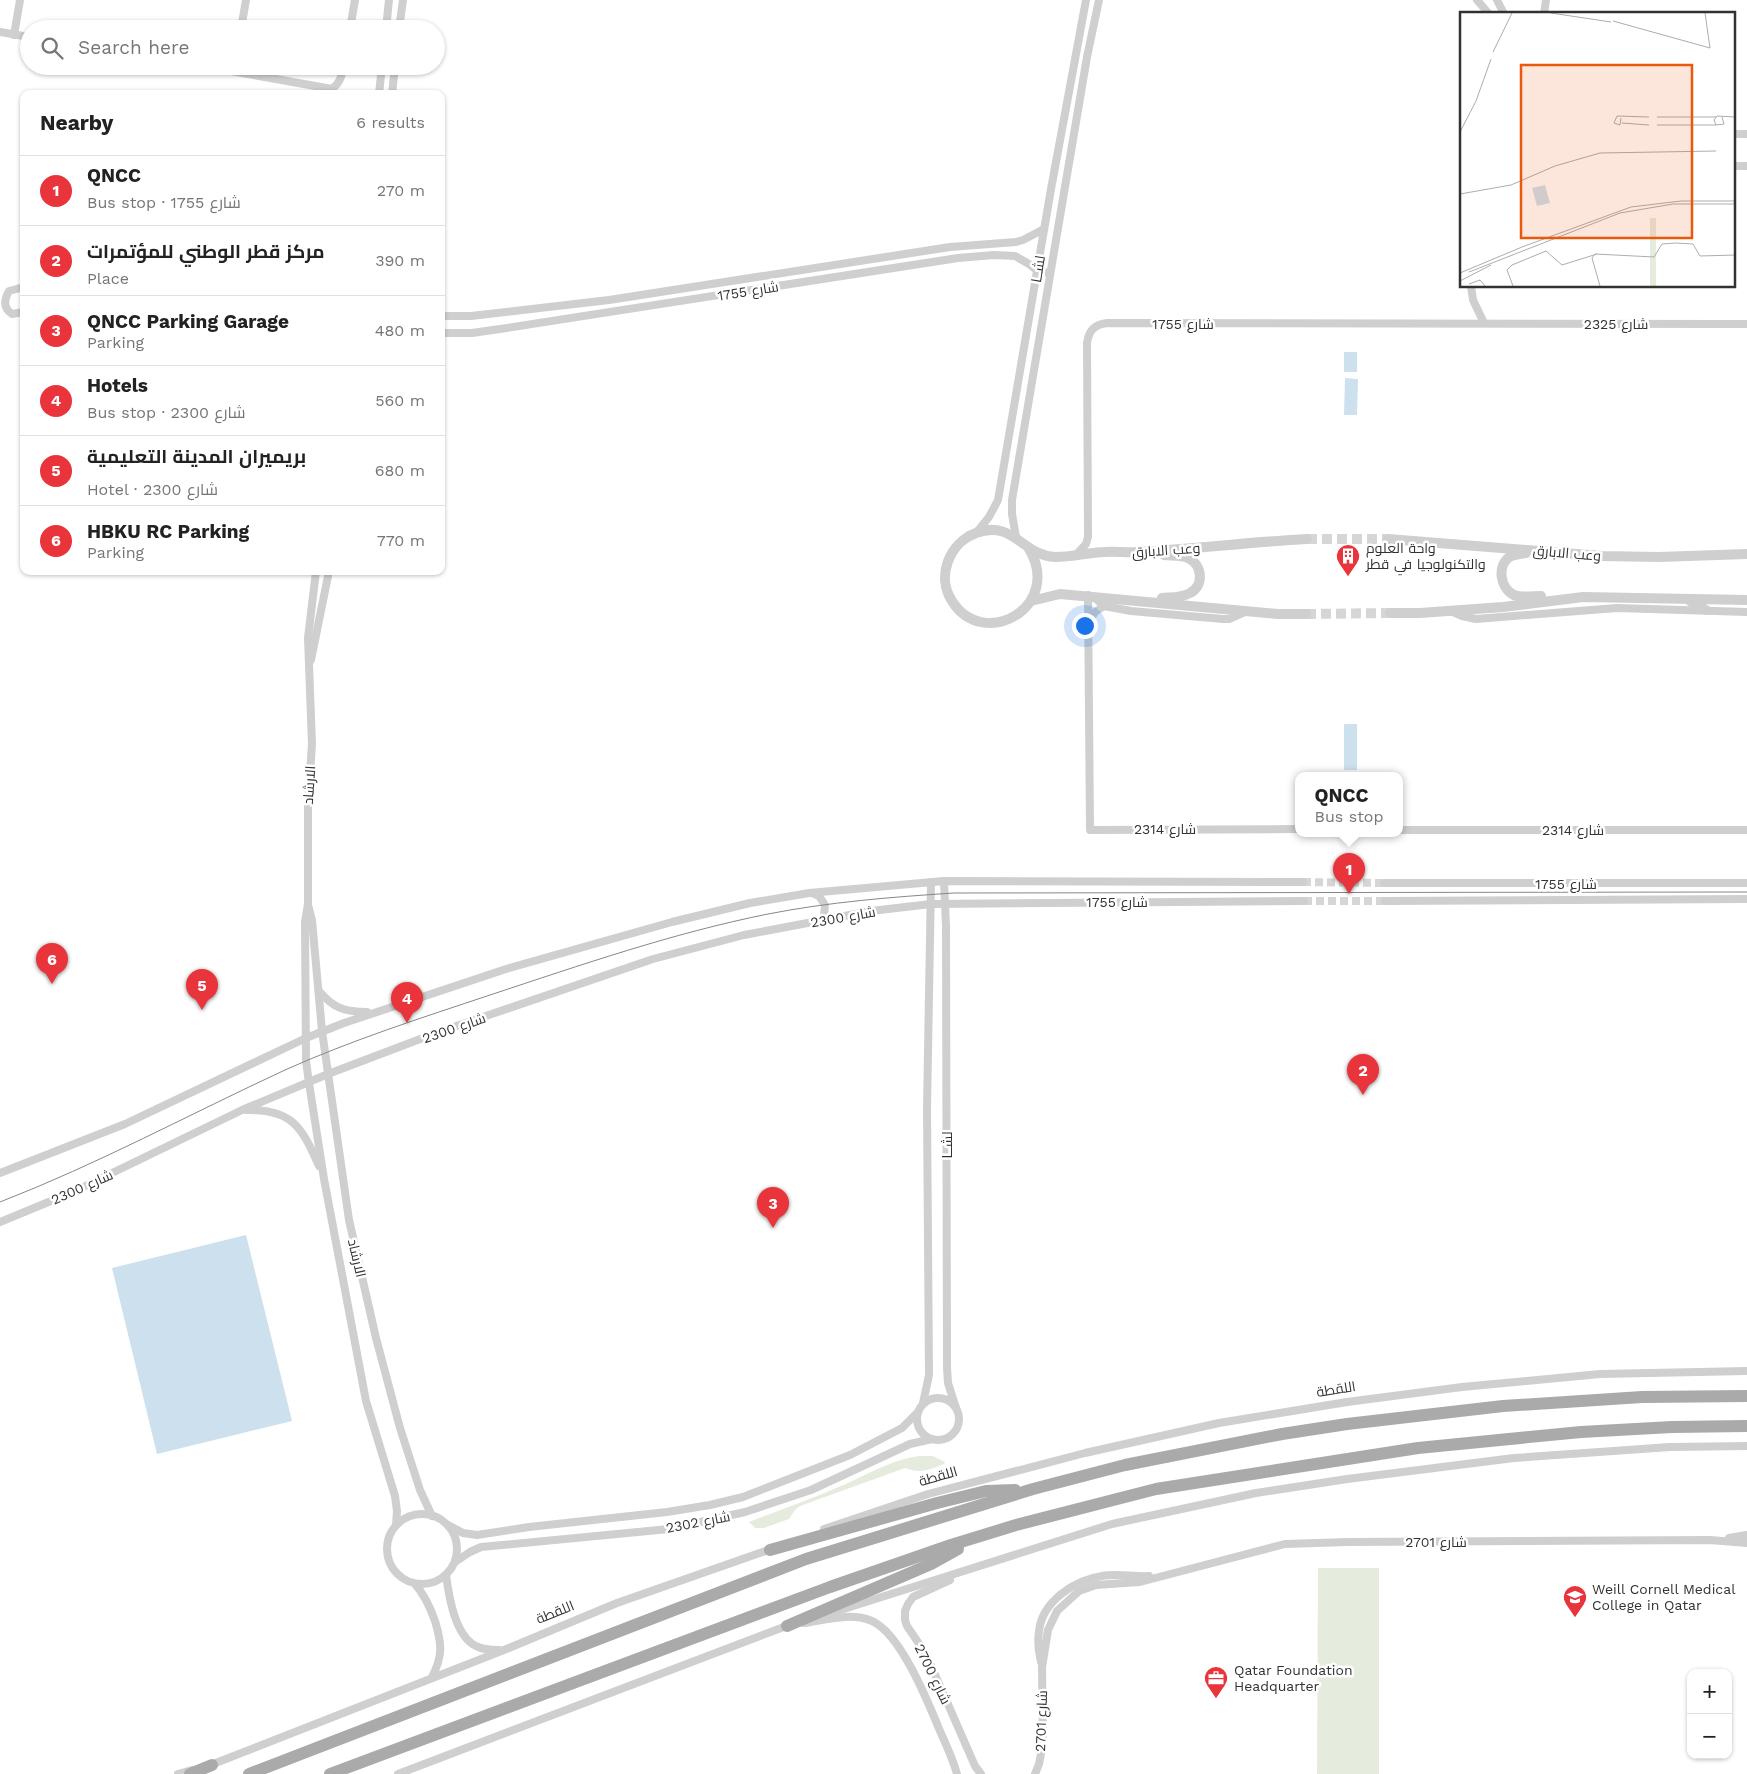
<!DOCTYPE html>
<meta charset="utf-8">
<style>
body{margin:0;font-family:"Work Sans",Cairo,sans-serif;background:#f2f2f2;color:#222}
.controls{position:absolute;right:15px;bottom:15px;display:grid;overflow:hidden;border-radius:10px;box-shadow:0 1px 4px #0004}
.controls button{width:45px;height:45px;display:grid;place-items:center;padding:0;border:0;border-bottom:1px solid #e0e0e0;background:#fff;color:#222;font:25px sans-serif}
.you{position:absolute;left:1084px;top:625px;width:18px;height:18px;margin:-12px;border:4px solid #fff;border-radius:50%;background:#1a73e8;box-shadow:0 0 0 8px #1a73e833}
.badge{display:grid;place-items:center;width:32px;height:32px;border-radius:50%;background:#e9343b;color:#fff;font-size:16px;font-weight:700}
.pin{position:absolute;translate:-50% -41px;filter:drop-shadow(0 1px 2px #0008)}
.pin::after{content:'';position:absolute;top:26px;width:18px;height:15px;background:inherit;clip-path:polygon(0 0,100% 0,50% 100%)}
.popup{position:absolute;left:1295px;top:772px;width:108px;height:65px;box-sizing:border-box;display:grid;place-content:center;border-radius:10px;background:#fff;filter:drop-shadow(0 1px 4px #0005);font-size:16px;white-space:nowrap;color:#767676}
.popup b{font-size:19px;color:#222}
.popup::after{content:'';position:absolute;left:50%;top:100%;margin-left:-10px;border:10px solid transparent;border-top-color:#fff}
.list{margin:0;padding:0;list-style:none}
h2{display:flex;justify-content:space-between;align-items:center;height:65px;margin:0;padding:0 20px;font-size:21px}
h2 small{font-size:16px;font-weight:400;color:#767676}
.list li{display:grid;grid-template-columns:32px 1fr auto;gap:15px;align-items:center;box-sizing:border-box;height:70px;padding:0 20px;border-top:1px solid #e0e0e0}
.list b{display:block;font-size:19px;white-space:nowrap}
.list p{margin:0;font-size:16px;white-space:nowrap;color:#767676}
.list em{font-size:16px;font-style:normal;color:#767676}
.icon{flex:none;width:28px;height:28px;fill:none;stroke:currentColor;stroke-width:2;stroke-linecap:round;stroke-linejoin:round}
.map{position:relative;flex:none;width:1747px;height:1774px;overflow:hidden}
.search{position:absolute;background:#fff;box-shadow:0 1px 4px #0004;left:20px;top:20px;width:425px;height:55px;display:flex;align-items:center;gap:12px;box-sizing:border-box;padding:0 18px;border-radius:28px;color:#767676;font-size:19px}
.panel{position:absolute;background:#fff;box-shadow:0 1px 4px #0004;left:20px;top:90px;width:425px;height:485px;border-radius:10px}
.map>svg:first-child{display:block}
.green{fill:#e5ecde}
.water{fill:#cde0ee}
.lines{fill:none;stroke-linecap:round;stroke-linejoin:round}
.minor-tunnel{stroke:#d6d6d6;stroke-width:8;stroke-dasharray:8 4;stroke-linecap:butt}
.tertiary-tunnel{stroke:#d6d6d6;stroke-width:10;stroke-dasharray:10 5;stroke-linecap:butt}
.minor{stroke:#cfcfcf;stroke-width:8}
.tertiary{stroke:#cfcfcf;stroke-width:10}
.primary{stroke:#aaa;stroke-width:12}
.tram{stroke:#878787;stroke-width:1}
.labels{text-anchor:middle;stroke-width:5;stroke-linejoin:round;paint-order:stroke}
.street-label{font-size:14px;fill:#323232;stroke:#fff}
.poi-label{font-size:14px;fill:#323232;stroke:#fff;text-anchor:start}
.inset-road{fill:none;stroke:#adadad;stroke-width:1}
.view{fill:#e8590c;fill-opacity:0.15;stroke:#e8590c;stroke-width:2.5}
.inset-edge{fill:none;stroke:#323232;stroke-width:2.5}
</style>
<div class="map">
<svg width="1747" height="1774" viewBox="0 0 1747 1774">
<rect width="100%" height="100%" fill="#fff"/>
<g class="green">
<path d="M920,1456H933L945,1462L944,1464C929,1470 920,1474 905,1468L800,1506L795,1510L789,1519L764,1528H755L749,1522C780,1510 811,1499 841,1486C867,1475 892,1459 920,1456Z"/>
<path d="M1318,1568H1379V1774H1317Z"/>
</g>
<g class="water">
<rect x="1344" y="352" width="13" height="20"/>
<path d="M1345,378L1358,379L1357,415H1344Z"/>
<rect x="1344" y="724" width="13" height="46"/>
<path d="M246,1235L292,1421L157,1454L112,1268Z"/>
</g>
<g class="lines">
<g class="minor-tunnel">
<path d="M1303,882L1384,883"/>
<path d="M1304,901H1385"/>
</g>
<g class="tertiary-tunnel">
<path d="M1307,539H1388"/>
<path d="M1306,614L1390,613"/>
</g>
<g class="minor">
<path d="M1477,0L1489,14"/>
<path d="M1497,0L1504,14"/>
<path d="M1544,14L1546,0"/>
<path d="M241,29L246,0"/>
<path d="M350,29L355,0"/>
<path d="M386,29L389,0"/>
<path d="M399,29L403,0"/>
<path d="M0,32L29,37"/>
<path d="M14,35L20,0"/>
<path d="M203,66L332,89C340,83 342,76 343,66"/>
<path d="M379,94L382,66"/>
<path d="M392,94L395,66"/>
<path d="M1733,134H1747"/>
<path d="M1733,166H1747"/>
<path d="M1471,286L1473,300L1484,323"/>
<path d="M24,287L9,291C4,300 3,308 12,314L24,312"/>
<path d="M441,316H471L609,300L950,247L1016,242L1023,240L1044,229"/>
<path d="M441,333H472L500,329L958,258L994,255L1015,256L1029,264L1038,271L1050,273"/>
<path d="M976,533L989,517L998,500L1051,189L1086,0"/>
<path d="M1016,537L1012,514V500L1087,57L1099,0"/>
<path d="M1075,556L1086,544L1088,537L1087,343C1089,330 1094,325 1107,323L1747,324"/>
<path d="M316,571L308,638L312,744L308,801V904L305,922L306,1061L309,1083L324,1179L366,1401L395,1496L397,1511L396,1525"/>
<path d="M1088,595L1090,830L1299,829"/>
<path d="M1094,597L1104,606L1131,611L1223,619H1229L1247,611"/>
<path d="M1451,611L1462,616L1476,619L1617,608L1747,612"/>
<path d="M1089,622L1095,612L1104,606"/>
<path d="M311,660L329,571"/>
<path d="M1399,830H1747"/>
<path d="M944,881L946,926L947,1368L948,1383L956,1408"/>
<path d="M1384,883H1747"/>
<path d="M812,893L819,896L825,905L824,916L821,921"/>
<path d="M1385,901L1747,899"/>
<path d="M308,905L312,920L322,1031L349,1220L376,1338L400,1428L420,1490L432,1516"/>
<path d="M319,991C333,1008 345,1012 367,1012"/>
<path d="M246,1110C292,1109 302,1127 319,1166"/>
<path d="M0,1173L125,1124L306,1038L344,1023L506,969L672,922L750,903L809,893L944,881L1303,882"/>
<path d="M0,1222L75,1191L242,1110L328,1074L436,1033L653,959L744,935L871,911L931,904L1304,901"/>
<circle cx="938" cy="1419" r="21"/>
<path d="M923,1403L929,1375L927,1108L931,882"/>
<circle cx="422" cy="1549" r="35"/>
<path d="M448,1525L463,1533L477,1535L529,1527L667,1512L710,1505L743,1497L850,1455L902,1428L917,1413"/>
<path d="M824,1529L928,1494L1085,1453L1219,1423L1347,1402L1462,1387L1600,1374L1747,1371"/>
<path d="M1729,1538L1747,1535"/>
<path d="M455,1562L470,1552L481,1547L669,1529L745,1512L811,1490L910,1444L932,1439"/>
<path d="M446,1575C449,1597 455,1636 476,1646C483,1650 491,1650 499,1650"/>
<path d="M950,1580L913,1597L908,1604L905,1611V1620L907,1626L926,1654L975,1766L981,1774"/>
<path d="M415,1584C425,1595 430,1607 435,1621C442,1644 443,1656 432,1677"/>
<path d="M831,1613L1112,1524L1256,1493L1347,1479L1514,1458L1670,1447L1747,1446"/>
<path d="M804,1623C825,1620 851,1612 872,1621C901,1634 928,1702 940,1731C946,1745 953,1759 957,1774"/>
<path d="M1041,1662C1039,1652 1037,1642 1039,1631C1042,1602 1074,1580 1102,1576C1117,1573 1134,1577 1149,1576"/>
<path d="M208,1766L504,1650L617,1603L774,1548"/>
<path d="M178,1774L192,1770"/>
<path d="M398,1774L789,1625"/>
<path d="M1035,1774L1039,1764L1043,1744L1042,1667L1048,1630L1057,1611L1079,1591L1096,1585L1140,1582L1285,1544L1348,1542L1710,1540L1747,1543"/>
</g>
<g class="tertiary">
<path d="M1388,539L1601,556L1659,557L1747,554"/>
<path d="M1028,547C1065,606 984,652 952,601C936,577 949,543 976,533C1013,519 1023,556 1055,557C1072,557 1087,553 1104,552C1115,551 1126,553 1138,552C1194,549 1251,542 1307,539"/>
<path d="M1526,553C1521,554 1516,554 1511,556C1496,565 1500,588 1514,595C1522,598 1533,596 1541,596"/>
<path d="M1162,598C1172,597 1181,598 1190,593C1204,586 1203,565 1188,558C1181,555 1172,556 1164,555"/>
<path d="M1031,601L1060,594L1278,614H1306"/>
<path d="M1690,601L1706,610"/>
<path d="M1390,613H1420L1503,607L1583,597L1747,600"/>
</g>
<g class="primary">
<path d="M770,1550L937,1503L986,1491L1015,1490"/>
<path d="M787,1626L931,1564L958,1549"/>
<path d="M190,1774L212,1765"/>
<path d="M249,1774L806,1559L1033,1489L1125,1465L1282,1434L1347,1424L1503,1406L1642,1397L1747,1396"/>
<path d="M330,1774L830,1587L951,1545L1016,1525L1156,1489L1418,1448L1581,1432L1672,1427L1747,1426"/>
</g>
<path class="tram" d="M0,1202C98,1164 190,1114 285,1070C352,1040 421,1018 490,995C581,965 673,933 768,914C829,902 892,897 954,893L1747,892"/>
</g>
<defs>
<g id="building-pin" transform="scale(1.25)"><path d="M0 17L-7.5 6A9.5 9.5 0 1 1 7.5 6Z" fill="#e9343b" stroke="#fff"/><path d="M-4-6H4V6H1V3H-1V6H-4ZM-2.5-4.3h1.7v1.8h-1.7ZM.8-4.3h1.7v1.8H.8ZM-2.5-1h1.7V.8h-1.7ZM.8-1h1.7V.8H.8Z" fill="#fff"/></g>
<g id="university-pin" transform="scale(1.25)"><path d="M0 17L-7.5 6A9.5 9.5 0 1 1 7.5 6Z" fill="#e9343b" stroke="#fff"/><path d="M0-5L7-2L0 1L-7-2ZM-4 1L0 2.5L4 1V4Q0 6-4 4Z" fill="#fff"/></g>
<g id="office-pin" transform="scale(1.25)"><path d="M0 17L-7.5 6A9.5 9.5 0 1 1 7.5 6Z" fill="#e9343b" stroke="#fff"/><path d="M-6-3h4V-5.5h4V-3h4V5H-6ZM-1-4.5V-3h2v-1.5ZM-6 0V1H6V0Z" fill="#fff"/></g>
</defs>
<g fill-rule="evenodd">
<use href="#building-pin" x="1348" y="556"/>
<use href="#university-pin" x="1575" y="1597"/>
<use href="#office-pin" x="1216" y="1678"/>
</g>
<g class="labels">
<g class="street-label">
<text transform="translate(1038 269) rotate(-81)" y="5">لشــا</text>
<text transform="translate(748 291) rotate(-9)" y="5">شارع 1755</text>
<text x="1183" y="329">شارع 1755</text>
<text x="1616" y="329">شارع 2325</text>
<text transform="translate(1166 550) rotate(-4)" y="5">وعب الابارق</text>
<text transform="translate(1567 553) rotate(5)" y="5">وعب الابارق</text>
<text transform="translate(309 785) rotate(-86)" y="5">الارشاد</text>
<text x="1165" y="834">شارع 2314</text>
<text x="1573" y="835">شارع 2314</text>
<text x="1566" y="889">شارع 1755</text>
<text x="1117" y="907">شارع 1755</text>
<text transform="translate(843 917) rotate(-10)" y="5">شارع 2300</text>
<text transform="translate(454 1028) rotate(-19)" y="5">شارع 2300</text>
<text transform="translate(947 1145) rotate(-90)" y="5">لشــا</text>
<text transform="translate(82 1187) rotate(-24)" y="5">شارع 2300</text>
<text transform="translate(357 1258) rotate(77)" y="5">الارشاد</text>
<text transform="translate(1336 1389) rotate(-9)" y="5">اللقطة</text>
<text transform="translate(938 1476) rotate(-16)" y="5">اللقطة</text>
<text transform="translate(698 1522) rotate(-11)" y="5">شارع 2302</text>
<text x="1436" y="1547">شارع 2701</text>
<text transform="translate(555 1612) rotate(-22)" y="5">اللقطة</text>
<text transform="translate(933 1674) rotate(64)" y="5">شارع 2700</text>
<text transform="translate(1041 1721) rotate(-88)" y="5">شارع 2701</text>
</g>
<g class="poi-label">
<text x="1366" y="553">واحة العلوم<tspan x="1366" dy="16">والتكنولوجيا في قطر</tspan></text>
<text x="1592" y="1594">Weill Cornell Medical<tspan x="1592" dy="16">College in Qatar</tspan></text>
<text x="1234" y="1675">Qatar Foundation<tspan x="1234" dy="16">Headquarter</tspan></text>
</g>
</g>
<g transform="translate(1460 12)">
<rect width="275" height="275" fill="#fff"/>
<path d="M190,206H196V274H190Z" fill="#e5ecde"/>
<path d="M85,173L90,191L77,194L72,176Z" fill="#cde0ee"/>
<path class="inset-road" d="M91,1L151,10M153,9L250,36L245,1M33,40L52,1M197,105H256M262,105L264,112L256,113L254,108L257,104L275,105M161,106L160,113L154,111L157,104L189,105M162,111L189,113M197,113H256M0,120L16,89L31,47M0,182L51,173L95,154L140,141L256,139M9,260L160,201L213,192H275M0,261L62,235L171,195L221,189H275M0,269L31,253M9,272L20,268L25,274M53,274L47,258L52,253L86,239L102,253L137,242M140,274L132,246L135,242L194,245L202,232L216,231L233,232L240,244L275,243"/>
<path class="view" d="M61,53H232V226H61Z"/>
<rect width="275" height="275" class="inset-edge"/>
</g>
</svg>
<div class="controls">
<button>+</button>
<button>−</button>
</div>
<div class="you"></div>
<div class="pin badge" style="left:1349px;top:894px">1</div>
<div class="popup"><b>QNCC</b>Bus stop</div>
<div class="pin badge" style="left:1363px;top:1095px">2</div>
<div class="pin badge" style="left:773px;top:1228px">3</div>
<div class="pin badge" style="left:407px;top:1023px">4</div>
<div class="pin badge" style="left:202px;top:1010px">5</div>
<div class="pin badge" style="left:52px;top:984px">6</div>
<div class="search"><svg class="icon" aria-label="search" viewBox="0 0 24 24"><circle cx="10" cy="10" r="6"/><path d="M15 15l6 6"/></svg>Search here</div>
<section class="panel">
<h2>Nearby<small>6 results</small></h2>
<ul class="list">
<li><span class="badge">1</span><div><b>QNCC</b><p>Bus stop · شارع 1755</p></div><em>270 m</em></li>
<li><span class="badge">2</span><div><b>مركز قطر الوطني للمؤتمرات</b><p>Place</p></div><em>390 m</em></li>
<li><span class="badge">3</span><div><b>QNCC Parking Garage</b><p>Parking</p></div><em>480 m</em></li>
<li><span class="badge">4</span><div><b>Hotels</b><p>Bus stop · شارع 2300</p></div><em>560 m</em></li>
<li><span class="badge">5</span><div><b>بريميران المدينة التعليمية</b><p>Hotel · شارع 2300</p></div><em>680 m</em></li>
<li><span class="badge">6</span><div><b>HBKU RC Parking</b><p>Parking</p></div><em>770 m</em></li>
</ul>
</section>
</div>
